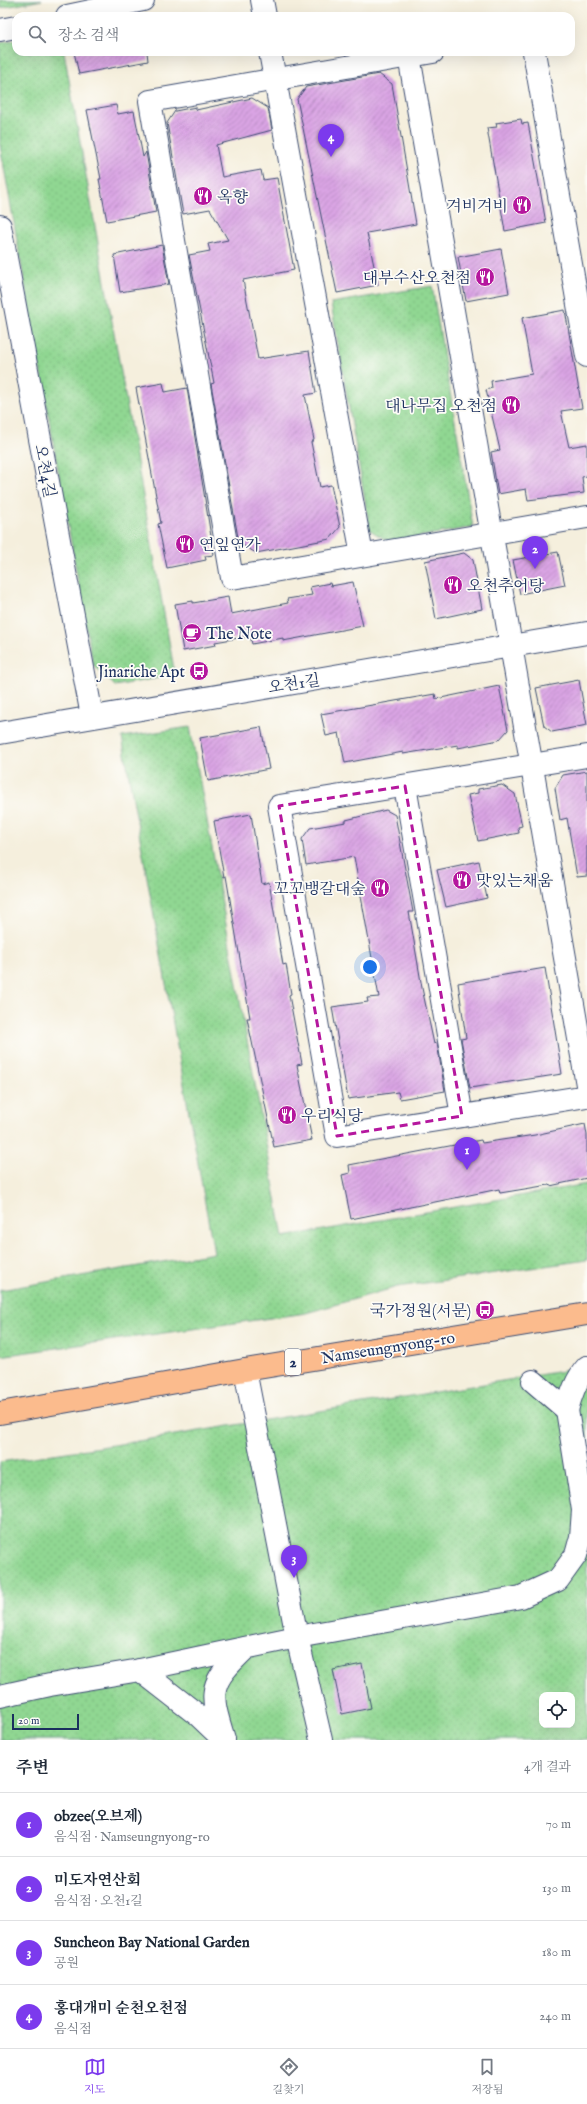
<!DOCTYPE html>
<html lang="ko">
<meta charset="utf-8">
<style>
body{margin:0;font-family:"IM FELL English","Noto Serif KR",serif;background:#f2f2f3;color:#1f2937}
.controls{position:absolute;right:12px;bottom:12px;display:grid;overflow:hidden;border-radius:8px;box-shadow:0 4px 16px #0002}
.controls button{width:36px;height:36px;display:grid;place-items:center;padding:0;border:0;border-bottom:1px solid #e0e1e3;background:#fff;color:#1f2937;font:20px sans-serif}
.scale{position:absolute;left:12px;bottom:10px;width:67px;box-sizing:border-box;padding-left:4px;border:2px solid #1b2f5e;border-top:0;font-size:11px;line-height:14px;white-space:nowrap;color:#1b2f5e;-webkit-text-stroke:3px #fdfcf7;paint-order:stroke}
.you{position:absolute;left:370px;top:967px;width:14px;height:14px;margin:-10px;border:3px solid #fff;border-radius:50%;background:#1a73e8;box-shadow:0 0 0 6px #1a73e833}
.badge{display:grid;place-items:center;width:26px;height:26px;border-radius:50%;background:#7c3aed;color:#fff;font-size:13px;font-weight:700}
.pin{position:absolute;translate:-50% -33px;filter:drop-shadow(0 1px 2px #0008)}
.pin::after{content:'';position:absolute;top:21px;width:14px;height:12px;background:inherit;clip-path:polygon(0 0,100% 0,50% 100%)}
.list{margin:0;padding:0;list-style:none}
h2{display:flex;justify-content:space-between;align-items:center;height:52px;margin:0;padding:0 16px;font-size:17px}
h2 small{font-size:13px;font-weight:400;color:#747a83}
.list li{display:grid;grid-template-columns:26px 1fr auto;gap:12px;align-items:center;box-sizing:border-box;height:64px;padding:0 16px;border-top:1px solid #e0e1e3}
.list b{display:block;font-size:15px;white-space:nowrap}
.list p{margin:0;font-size:13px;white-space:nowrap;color:#747a83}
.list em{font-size:13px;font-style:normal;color:#747a83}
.icon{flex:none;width:22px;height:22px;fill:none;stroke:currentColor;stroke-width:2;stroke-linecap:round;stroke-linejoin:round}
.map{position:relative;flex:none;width:587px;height:1740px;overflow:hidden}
.search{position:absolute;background:#fff;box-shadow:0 4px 16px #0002;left:12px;right:12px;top:12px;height:44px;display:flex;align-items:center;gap:10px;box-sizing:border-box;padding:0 14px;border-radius:12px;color:#747a83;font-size:15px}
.sheet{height:308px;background:#fff}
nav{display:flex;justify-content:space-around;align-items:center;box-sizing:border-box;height:56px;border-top:1px solid #e0e1e3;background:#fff;font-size:11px;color:#747a83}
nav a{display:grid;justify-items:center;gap:2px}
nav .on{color:#7c3aed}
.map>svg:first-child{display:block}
.park{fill:url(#park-dots);stroke:#568378;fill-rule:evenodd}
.building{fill:url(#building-hatch)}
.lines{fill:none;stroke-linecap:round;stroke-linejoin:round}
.minor-casing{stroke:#3c4c71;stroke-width:24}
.tertiary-casing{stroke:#3c4c71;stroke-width:24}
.primary-casing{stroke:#3c4c71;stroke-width:24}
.minor{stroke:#fff;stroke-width:22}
.tertiary{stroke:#fff;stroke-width:22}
.primary{stroke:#fbbb8d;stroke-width:22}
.marked{fill:none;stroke:#b5179e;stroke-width:3;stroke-dasharray:8 5;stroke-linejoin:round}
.labels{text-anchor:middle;stroke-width:3.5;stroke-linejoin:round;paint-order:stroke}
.shield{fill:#fdfcf7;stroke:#5f6c8c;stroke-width:1}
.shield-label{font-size:15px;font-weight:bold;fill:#1b2f5e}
.poi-label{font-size:16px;fill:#1b2f5e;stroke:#fdfcf7;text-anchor:start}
.street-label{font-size:16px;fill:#1b2f5e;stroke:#fdfcf7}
</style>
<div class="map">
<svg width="587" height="1740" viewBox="0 0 587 1740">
<defs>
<pattern id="park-dots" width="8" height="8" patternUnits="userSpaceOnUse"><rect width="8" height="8" fill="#90d792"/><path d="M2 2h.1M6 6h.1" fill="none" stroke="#7cb980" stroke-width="1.8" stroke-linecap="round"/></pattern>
<pattern id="building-hatch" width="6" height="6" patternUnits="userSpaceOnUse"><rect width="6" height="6" fill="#daa4e4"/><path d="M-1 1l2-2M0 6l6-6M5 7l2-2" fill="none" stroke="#b086bc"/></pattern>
</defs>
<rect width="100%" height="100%" fill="#fdfcf7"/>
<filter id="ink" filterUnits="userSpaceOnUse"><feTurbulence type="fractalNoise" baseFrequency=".025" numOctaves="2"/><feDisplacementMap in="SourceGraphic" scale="8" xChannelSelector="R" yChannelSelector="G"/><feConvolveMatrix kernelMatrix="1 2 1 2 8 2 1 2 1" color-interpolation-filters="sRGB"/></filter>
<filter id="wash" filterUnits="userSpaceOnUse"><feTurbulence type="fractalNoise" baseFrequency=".012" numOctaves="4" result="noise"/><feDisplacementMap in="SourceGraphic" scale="16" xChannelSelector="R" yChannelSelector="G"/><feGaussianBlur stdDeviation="0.9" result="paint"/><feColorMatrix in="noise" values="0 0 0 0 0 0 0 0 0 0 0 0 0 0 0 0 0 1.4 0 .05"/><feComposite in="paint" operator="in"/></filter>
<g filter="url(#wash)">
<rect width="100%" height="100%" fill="#f5efdd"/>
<g class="park">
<path d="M0,0H42L0,8Z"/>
<path d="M16,40V52H64L175,675L115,686L93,665L0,145V43Z"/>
<path d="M432,286L473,527L389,542L370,530L331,303Z"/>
<path d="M190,727L283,1237L587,1184V1260L397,1287L306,1313L0,1356V1290L214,1253L122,737Z"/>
<path d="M587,1367V1740H0V1462L120,1444ZM542,1695H572V1725H542Z"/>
</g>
<g id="blocks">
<g class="building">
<path d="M74,52H147L148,61L79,74Z"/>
<path d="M379,74L392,84L416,224L367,233L378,285L337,293L297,99L306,87Z"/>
<path d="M252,98L268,108L272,130L216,145L222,177L261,170L263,180L277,178L294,270L243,280L258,359L309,351L316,393L305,395L314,440L311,442L320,487L331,485L340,527L330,539L256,553L239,543L211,384L214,383L189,255L210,251L208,244L228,240L210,209L183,214L167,123L175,111L196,107V110Z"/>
<path d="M116,105L118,114L134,111L143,157L146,152L156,212L107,221L99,179H101L87,110Z"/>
<path d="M521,119L522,124L528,123L546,223L505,231L487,128L497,127L496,123Z"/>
<path d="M162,245L169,284L120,292L114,255Z"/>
<path d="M501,249L509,293L466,301L458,257Z"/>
<path d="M565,310L582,408L561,411L569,447L587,444V476L582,477L584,493L528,500L526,489L498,494L491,452L500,450L486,390L492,388L491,381L532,374L522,318Z"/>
<path d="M163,383L165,392L187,388L214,555L205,556L206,560L167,568L158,524L161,523L136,388Z"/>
<path d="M558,552L565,585L520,594L513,560Z"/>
<path d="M464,553L473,560L482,609L436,619L425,561Z"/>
<path d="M353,582L363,626L283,641V638L252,644L250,636L215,642L216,645L183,651L175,604L193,601V603L228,597L231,614L288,603L287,599L312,595L310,587L330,583L331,586Z"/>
<path d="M579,680L587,725L552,732L544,726L536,688Z"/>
<path d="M499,686L508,730L499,740L458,748V745L403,754V752L345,763L339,733L326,736L321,714L435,694L436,699Z"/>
<path d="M261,727L269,769L208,781L200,738Z"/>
<path d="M587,771V876L577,877L567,818L560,820L555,788L563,775Z"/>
<path d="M502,785L515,794L522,826L518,827L519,833L478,841L468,795L478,793V789Z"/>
<path d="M386,810L395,815L413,912H409L422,988L434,1044L437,1043L445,1091L400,1099L398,1092L348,1099L332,1007L368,1002L367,998L379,997L354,857L306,865L302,839L310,828L346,822V820Z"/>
<path d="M251,814L262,884L269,882L283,965L286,964L291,994L289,995L302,1064L297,1065L312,1140L274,1147L247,1018H250L226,876L224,877L214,821Z"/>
<path d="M479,861L487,898L446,907L437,870Z"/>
<path d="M545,968L562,1074L470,1088L461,1039L466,1038L458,983Z"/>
<path d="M585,1124L587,1135V1178L550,1186L549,1185L500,1193L499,1189L351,1219L342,1175L350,1173L349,1165L481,1140L482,1143L535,1135Z"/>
<path d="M362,1664L371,1708L342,1714L333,1670Z"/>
</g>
</g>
</g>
<g filter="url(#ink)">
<use href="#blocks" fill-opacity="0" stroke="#3c4c71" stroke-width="1"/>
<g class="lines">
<g class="minor-casing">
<g id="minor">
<path d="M262,0L265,16"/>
<path d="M67,16L143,0"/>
<path d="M0,30L16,27"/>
<path d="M270,52L362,555"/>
<path d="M433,52L150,101L232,578L587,517"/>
<path d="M534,52L587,356"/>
<path d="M409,56L587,1085"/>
<path d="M0,733L587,633"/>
<path d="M587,756L279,806L337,1136L587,1096"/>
<path d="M405,786L462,1116"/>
<path d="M245,1370L297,1637L321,1740"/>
<path d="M533,1381L567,1410C571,1395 576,1379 587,1367"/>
<path d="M140,1670L199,1716L224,1740"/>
<path d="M0,1696L50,1685L140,1670L297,1637L521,1597L558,1580L576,1555L581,1537L583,1510L567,1410"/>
<path d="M224,1739C209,1691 208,1684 246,1648"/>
</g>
</g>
<g class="tertiary-casing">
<path id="tertiary" d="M0,226L92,716"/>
</g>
<g class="primary-casing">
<path id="primary" d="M0,1413L245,1370L587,1314"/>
</g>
<use href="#minor" class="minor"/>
<use href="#tertiary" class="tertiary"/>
<use href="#primary" class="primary"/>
</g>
</g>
<path class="marked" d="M405,786L462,1116L337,1136L279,806Z"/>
<defs>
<g id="restaurant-disc" transform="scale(1)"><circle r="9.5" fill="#b5179e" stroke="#fdfcf7"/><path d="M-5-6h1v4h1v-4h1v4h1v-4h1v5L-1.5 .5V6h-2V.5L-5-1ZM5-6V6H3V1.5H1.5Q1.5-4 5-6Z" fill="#fff"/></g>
<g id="cafe-disc" transform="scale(1)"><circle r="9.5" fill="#b5179e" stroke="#fdfcf7"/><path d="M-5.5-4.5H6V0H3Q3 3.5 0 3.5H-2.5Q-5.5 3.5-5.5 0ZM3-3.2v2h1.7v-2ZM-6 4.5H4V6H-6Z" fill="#fff"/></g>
<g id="bus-disc" transform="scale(1)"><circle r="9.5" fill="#b5179e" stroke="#fdfcf7"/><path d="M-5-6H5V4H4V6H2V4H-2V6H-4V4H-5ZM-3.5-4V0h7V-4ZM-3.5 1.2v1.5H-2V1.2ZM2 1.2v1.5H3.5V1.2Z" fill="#fff"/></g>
</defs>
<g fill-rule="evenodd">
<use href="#restaurant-disc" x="203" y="196"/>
<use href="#restaurant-disc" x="522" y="205"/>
<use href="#restaurant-disc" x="485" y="277"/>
<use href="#restaurant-disc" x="511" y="405"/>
<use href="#restaurant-disc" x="185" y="544"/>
<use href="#restaurant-disc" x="453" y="585"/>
<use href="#cafe-disc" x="192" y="633"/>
<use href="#bus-disc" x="199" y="671"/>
<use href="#restaurant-disc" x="462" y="880"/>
<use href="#restaurant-disc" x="380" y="888"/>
<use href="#restaurant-disc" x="287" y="1115"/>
<use href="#bus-disc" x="485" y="1310"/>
</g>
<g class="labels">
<rect class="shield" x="285" y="1349" width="16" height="26" rx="3"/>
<g class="shield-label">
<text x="293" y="1367">2</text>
</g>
<g class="poi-label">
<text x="217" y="202">옥향</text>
<text x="508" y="211" text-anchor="end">겨비겨비</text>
<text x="471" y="283" text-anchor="end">대부수산오천점</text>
<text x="497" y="411" text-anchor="end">대나무집 오천점</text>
<text x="199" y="550">연잎연가</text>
<text x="467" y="591">오천추어탕</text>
<text x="206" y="639">The Note</text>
<text x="185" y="677" text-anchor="end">Jinariche Apt</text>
<text x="476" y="886">맛있는채움</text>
<text x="366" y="894" text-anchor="end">꼬꼬뱅갈대숲</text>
<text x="301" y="1121">우리식당</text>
<text x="471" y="1316" text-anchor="end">국가정원(서문)</text>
</g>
<g class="street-label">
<text transform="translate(46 471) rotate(79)" y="6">오천4길</text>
<text transform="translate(294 683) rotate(-9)" y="6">오천1길</text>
<text transform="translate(388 1347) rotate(-9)" y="6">Namseungnyong-ro</text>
</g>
</g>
</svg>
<div class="controls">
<button><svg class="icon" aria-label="locate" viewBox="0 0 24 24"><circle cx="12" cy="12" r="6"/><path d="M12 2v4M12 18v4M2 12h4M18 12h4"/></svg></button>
</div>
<div class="scale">20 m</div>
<div class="you"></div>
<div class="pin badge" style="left:467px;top:1170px">1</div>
<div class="pin badge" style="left:535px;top:569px">2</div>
<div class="pin badge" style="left:294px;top:1578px">3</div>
<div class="pin badge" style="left:331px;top:157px">4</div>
<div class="search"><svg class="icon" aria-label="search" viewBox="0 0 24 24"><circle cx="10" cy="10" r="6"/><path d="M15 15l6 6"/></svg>장소 검색</div>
</div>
<section class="sheet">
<h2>주변<small>4개 결과</small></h2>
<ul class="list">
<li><span class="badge">1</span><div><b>obzee(오브제)</b><p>음식점 · Namseungnyong-ro</p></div><em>70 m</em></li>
<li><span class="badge">2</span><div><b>미도자연산회</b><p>음식점 · 오천1길</p></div><em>130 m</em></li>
<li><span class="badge">3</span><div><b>Suncheon Bay National Garden</b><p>공원</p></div><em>180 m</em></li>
<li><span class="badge">4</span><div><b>홍대개미 순천오천점</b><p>음식점</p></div><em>240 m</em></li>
</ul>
</section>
<nav>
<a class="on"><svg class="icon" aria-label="map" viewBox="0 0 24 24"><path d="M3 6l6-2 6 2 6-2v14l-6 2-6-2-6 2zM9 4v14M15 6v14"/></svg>지도</a>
<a><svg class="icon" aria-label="directions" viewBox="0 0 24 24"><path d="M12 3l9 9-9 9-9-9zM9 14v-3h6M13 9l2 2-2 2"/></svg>길찾기</a>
<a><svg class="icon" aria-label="saved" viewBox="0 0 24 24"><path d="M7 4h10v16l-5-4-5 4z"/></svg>저장됨</a>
</nav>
